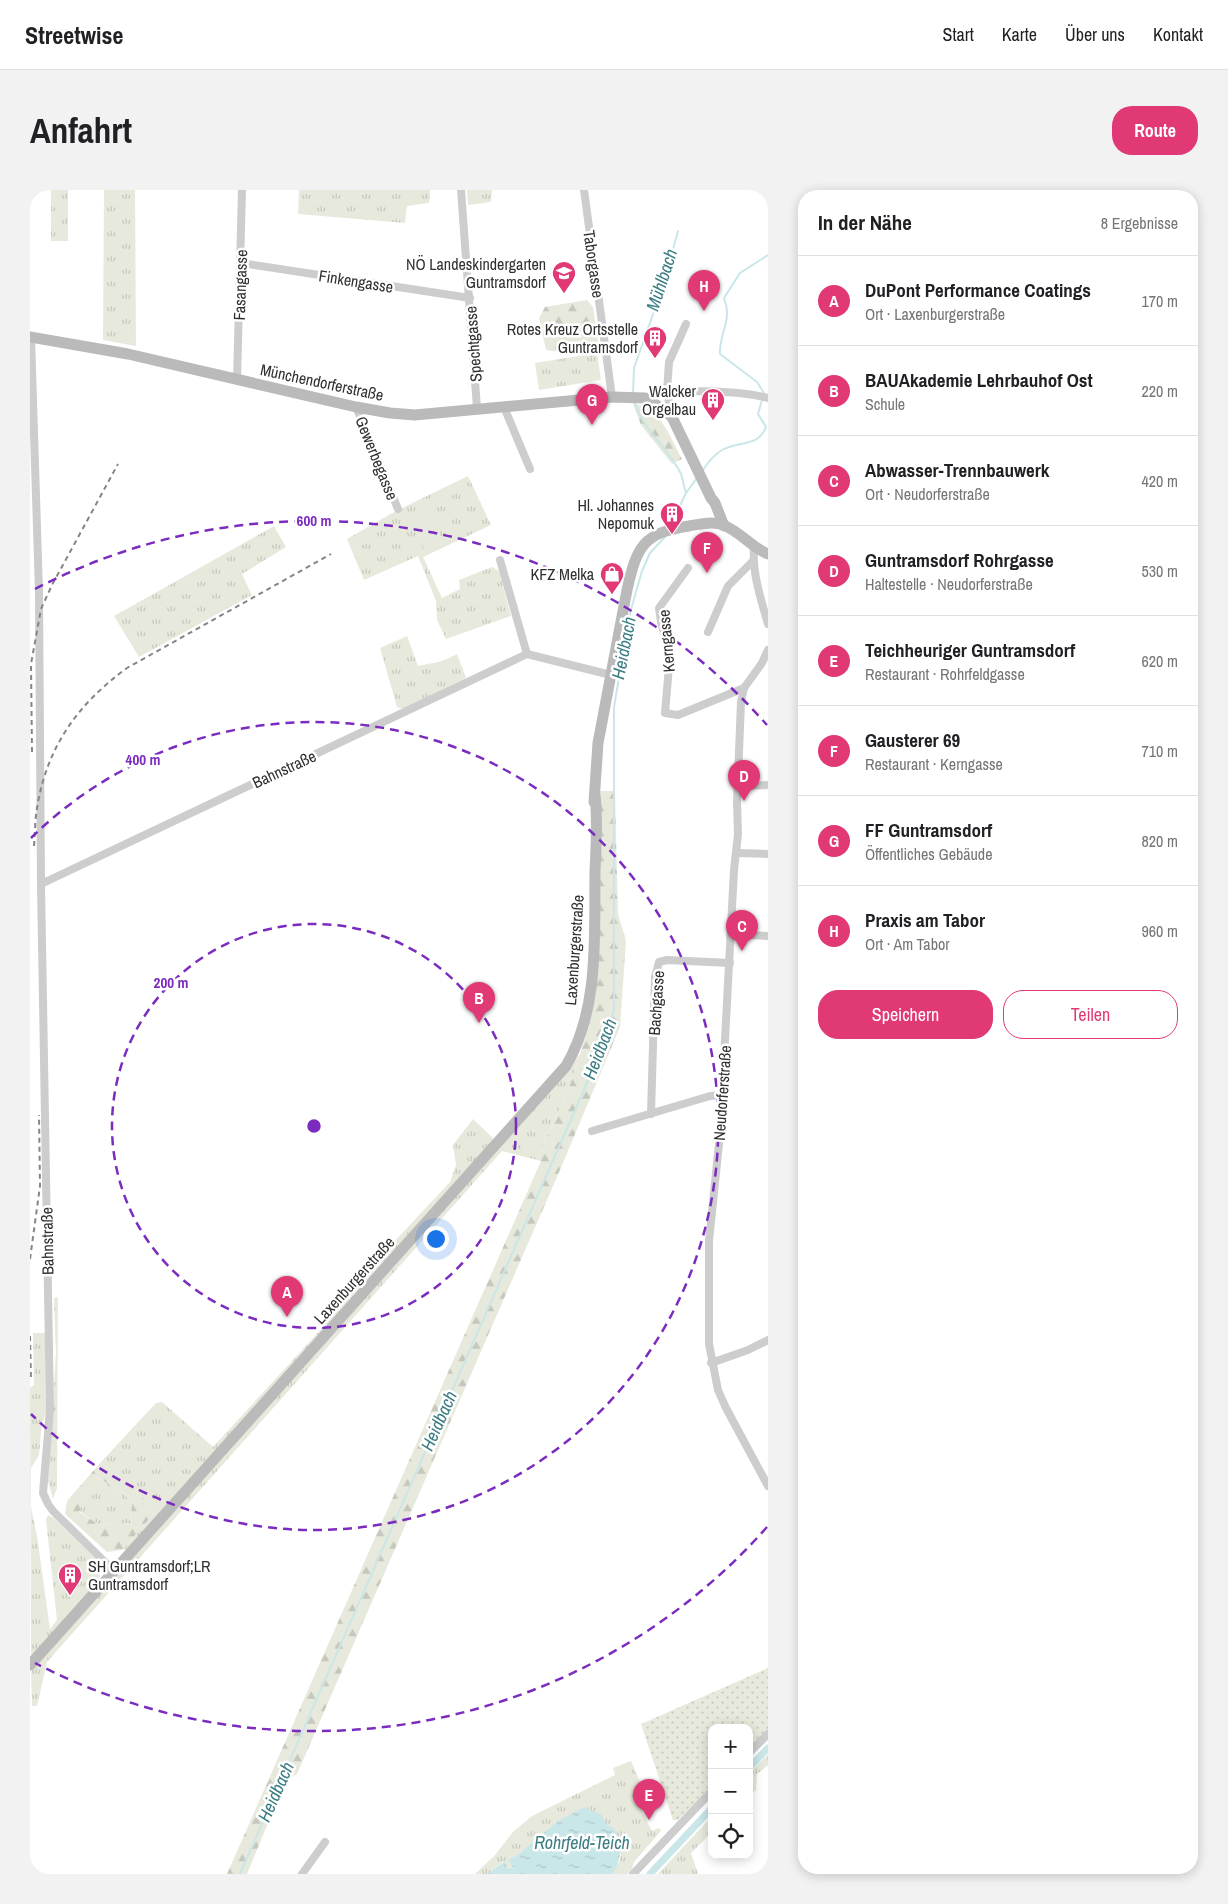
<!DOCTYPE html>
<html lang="de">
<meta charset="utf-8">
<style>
body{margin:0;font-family:"Archivo Narrow",sans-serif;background:#f2f2f2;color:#202124}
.controls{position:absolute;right:15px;bottom:15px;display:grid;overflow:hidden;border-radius:10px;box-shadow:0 2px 12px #0003}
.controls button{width:45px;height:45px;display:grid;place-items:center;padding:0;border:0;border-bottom:1px solid #e0e0e0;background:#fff;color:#202124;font:25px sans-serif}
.you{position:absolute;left:405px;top:1048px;width:18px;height:18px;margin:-12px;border:4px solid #fff;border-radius:50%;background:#1a73e8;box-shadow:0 0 0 8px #1a73e833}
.badge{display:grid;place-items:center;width:32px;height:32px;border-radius:50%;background:#e03976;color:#fff;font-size:16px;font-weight:700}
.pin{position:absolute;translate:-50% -41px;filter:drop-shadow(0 1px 2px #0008)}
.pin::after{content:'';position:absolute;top:26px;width:18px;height:15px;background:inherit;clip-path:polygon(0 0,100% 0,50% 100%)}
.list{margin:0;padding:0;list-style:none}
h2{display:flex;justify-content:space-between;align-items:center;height:65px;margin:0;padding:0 20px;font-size:21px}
h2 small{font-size:16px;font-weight:400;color:#757577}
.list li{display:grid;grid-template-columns:32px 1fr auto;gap:15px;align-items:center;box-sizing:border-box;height:90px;padding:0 20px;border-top:1px solid #e0e0e0}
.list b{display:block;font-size:19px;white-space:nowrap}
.list p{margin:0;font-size:16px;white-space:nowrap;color:#757577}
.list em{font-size:16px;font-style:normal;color:#757577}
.actions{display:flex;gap:10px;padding:15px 20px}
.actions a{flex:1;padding:11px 0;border:1px solid #e03976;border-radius:20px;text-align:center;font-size:18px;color:#e03976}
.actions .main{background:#e03976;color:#fff}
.icon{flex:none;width:28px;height:28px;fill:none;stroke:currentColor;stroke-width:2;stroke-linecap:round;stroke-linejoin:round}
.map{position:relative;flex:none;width:738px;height:1684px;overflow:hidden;border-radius:20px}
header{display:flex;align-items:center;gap:30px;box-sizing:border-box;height:70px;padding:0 25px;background:#fff;border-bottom:1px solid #e0e0e0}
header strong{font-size:24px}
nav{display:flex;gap:28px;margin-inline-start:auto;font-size:18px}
.intro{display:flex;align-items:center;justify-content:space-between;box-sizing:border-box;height:120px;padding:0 30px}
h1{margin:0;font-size:35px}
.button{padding:12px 22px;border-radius:20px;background:#e03976;color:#fff;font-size:18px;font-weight:700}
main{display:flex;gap:30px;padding:0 30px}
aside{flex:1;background:#fff;border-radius:20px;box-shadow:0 2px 12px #0003}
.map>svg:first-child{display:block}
.grass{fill:url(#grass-tufts)}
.forest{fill:url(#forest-firs);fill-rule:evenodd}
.garden{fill:url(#garden-dots)}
.pitch{fill:#e7e9dc}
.water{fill:url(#water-ripples)}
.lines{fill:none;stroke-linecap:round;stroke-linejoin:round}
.stream{stroke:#c9e6e9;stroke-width:2}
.canal{stroke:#c9e6e9;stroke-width:7}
.street{stroke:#cdcdcd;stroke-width:8}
.secondary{stroke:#bababa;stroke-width:11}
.rail{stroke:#858585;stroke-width:2;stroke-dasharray:5 4;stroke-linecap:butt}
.ring{fill:none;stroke:#7b2cbf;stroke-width:2.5;stroke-dasharray:9 6}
.labels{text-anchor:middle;stroke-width:5;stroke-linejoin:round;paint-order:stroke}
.poi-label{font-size:16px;fill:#303030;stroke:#fff;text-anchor:end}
.street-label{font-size:16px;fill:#303030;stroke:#fff}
.water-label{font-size:18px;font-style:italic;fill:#3b7d83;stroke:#fff}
.centre{fill:#7b2cbf;stroke:#fff;stroke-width:2.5}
.ring-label{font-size:15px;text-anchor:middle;font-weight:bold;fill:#7b2cbf;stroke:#fff;stroke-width:5;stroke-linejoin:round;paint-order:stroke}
</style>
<header>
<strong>Streetwise</strong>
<nav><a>Start</a><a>Karte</a><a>Über uns</a><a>Kontakt</a></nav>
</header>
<div class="intro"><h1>Anfahrt</h1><a class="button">Route</a></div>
<main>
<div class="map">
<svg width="738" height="1684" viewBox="0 0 738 1684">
<defs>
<pattern id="grass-tufts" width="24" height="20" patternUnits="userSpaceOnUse" patternTransform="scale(1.25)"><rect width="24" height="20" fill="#e7e9dc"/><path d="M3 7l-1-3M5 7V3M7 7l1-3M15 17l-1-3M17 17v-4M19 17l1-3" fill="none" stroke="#c6c8bd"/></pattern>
<pattern id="forest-firs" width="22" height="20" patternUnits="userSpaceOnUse" patternTransform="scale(1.25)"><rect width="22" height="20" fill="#e7e9dc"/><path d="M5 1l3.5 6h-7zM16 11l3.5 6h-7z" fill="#c6c8bd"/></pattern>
<pattern id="garden-dots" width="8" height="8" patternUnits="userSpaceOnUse" patternTransform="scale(1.25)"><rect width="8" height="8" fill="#e7e9dc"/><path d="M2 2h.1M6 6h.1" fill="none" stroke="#c6c8bd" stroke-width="1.8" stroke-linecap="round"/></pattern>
<pattern id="water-ripples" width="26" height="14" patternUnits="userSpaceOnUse" patternTransform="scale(1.25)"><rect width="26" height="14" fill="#c9e6e9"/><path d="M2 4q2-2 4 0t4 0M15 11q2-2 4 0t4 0" fill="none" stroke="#adc6c8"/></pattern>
</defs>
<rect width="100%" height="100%" fill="#fff"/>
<g class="grass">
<rect x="21" y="0" width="17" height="51"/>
<path d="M74,0H105L106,156L73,150Z"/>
<path d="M269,0H400L399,13L377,16L375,33L268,24Z"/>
<path d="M437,0H462L461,12L438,15Z"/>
<path d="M567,163L571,190L509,200L505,173Z"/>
<path d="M438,286L461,335L393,367L412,408L430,399L429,390L462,377L469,381L481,426L416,449L407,430L406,411L388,366L334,390L317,349L364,322Z"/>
<path d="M244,336L256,357L212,384L222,405L109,467L84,426Z"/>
<path d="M377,446L388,476L413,471L427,464L436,488L374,519L367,517L350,458Z"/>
<path d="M550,864L538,901L511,960V971L472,961L17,1472L7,1516H2L1,1479L535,884Z"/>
<path d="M443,929L463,948L460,958L100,1359L92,1360L127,1320L71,1272L126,1213L132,1212L183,1257L295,1135L291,1130L420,992L426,975L423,955Z"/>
<path d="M28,1107L27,1298L23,1309L18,1291L26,1163L24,1108Z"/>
<path d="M3,1143H15L16,1224L12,1233L9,1265L1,1278V1317L7,1346L20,1439L27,1430L16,1330L18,1325L24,1328L67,1370L71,1380L69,1391L1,1468L0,1198L4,1195Z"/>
<path d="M67,1287L94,1303L102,1314L100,1333L70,1335L49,1321Z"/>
<path d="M738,1564V1575L727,1584L726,1600L719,1606V1584Z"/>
<path d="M601,1571L619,1613L612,1622L622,1641L629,1638L631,1641L604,1672L602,1679L597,1684H582C594,1669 593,1655 585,1639L489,1664L478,1670L485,1680L477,1678L474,1671L457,1684H445L465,1665L483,1642L502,1626L585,1585L583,1578Z"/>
<path d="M682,1626V1642L661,1663L668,1684H628Z"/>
</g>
<g class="forest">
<path d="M557,110L563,117L569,158L544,164L516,160L509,128L515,117Z"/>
<path d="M603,214C629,214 641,249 652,269L642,274L611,235Z"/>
<path d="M570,601H585L588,724L596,751L590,837L530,980L267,1584L256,1589L217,1684H197L511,971V960L538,901L559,836Z"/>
<path d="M71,1272L127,1320L92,1360L77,1362L35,1324L37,1311ZM67,1287L94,1303L102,1314L100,1333L70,1335L49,1322Z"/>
</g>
<path class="garden" d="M738,1478V1541L719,1560V1538H682V1597L648,1630H643L611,1534Z"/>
<path class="pitch" d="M397,317L414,354L396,363L378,326Z"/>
<path class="water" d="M554,1617L572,1625L576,1634L585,1639L589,1647L592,1656L587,1677L582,1684H457L475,1671L477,1678L484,1679L478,1670L489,1664L528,1631Z"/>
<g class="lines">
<g class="stream">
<path d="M603,204L604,178L633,96L648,41"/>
<path d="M734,205V203L727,192L690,164C689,142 703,131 694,108L710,83L738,65"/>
<path d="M605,213C613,241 639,258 651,284C653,290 654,297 656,303"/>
<path d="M673,280C678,272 684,265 692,260C709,250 728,258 736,237L728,224L732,210"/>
<path d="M640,336L656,303L667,288"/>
<path d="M210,1684L578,845L584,819V517L600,423L612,381L620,363L635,347"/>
</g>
<g class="canal">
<path d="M719,1578L738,1558"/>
<path d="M620,1684L682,1618"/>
</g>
<g class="street">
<path d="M431,0L447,218"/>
<path d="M554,0L582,207"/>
<path d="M211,73L440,108"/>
<path d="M1,147L9,402L11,694L20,1219L13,1303L18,1314L23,1321L83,1380"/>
<path d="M207,190L212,0"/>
<path d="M615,208C639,197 712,201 738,208"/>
<path d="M326,217L368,319"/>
<path d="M474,217L500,279"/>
<path d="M642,227L637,202L639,172L656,134"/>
<path d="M724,357C722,383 731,410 738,434"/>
<path d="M470,370L497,464"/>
<path d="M658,378L629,418L631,432L640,465L635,523L648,525L714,498L732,473L738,460"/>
<path d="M678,442L698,396L723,371"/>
<path d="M497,464L581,485"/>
<path d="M714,498L711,512L707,612L708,644L704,680L690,944L679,1051V1154L688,1200L696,1218L738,1296"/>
<path d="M709,596L738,595"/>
<path d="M707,663L738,664"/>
<path d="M11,694L497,464"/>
<path d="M701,744L738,746"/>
<path d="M621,924L625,787L629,772L637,770L700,773"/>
<path d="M562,941L680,906L692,905"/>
<path d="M681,1173L718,1160L738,1150"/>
<path d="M719,1563L738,1544"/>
<path d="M272,1684L295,1652"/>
<path d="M603,1684L682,1601"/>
</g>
<g class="secondary">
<path d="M0,147L98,164L326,217L360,223L385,225L582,207L615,208L624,213L642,227L681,308L685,313L694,336"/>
<path d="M564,612L568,553L597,400C607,356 613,343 659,336C670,334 683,331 693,335C711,342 721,357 738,364"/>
<path d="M0,1475L536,876C570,818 564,746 565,681C566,656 568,631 565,605"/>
</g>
<g class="rail">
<path d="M2,562L1,474L11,419L22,395L88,274"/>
<path d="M4,656C5,643 5,630 7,618C17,556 48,514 97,478L301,364"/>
<path d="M0,1069L10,996L9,925"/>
<path d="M0,1146L1,1191"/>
</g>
</g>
<g class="ring">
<circle cx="284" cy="936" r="202"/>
<path d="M1 648A404 404 0 1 1 1 1224"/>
<path d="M737 1337A605 605 0 0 1 5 1473M5 399A605 605 0 0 1 737 535"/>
</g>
<defs>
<g id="school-pin" transform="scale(1.25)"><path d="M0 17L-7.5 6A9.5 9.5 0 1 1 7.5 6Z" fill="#e03976" stroke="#fff"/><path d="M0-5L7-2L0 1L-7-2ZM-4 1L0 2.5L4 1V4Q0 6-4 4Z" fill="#fff"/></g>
<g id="building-pin" transform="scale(1.25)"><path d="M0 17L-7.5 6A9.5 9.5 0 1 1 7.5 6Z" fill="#e03976" stroke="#fff"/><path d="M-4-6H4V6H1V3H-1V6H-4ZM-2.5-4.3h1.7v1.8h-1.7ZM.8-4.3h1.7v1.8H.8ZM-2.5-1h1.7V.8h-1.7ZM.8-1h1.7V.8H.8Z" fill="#fff"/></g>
<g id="shop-pin" transform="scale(1.25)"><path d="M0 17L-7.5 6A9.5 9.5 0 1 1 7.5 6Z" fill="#e03976" stroke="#fff"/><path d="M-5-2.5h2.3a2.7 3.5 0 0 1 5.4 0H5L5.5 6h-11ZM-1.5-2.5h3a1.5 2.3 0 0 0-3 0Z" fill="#fff"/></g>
</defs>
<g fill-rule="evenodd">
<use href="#school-pin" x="534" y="83"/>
<use href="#building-pin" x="625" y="148"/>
<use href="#building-pin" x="683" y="210"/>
<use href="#building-pin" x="642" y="324"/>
<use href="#shop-pin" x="582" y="384"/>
<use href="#building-pin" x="40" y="1385"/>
</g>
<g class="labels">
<g class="poi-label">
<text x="516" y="80">NÖ Landeskindergarten<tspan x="516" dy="18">Guntramsdorf</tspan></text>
<text x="608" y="145">Rotes Kreuz Ortsstelle<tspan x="608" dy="18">Guntramsdorf</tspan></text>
<text x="666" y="207">Walcker<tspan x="666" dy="18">Orgelbau</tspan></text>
<text x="624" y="321">Hl. Johannes<tspan x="624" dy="18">Nepomuk</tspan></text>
<text x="564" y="390">KFZ Melka</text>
<text x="58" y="1382" text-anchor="start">SH Guntramsdorf;LR<tspan x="58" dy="18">Guntramsdorf</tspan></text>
</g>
<g class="street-label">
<text transform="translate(564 74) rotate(82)" y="6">Taborgasse</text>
<text transform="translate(326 91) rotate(9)" y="6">Finkengasse</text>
<text transform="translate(210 95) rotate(-88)" y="6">Fasangasse</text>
<text transform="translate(443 154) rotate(-94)" y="6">Spechtgasse</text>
<text transform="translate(292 192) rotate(12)" y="6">Münchendorferstraße</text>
<text transform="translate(347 268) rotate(68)" y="6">Gewerbegasse</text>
<text transform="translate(636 451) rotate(-95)" y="6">Kerngasse</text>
<text transform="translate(254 579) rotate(-25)" y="6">Bahnstraße</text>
<text transform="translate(544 760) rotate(-86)" y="6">Laxenburgerstraße</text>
<text transform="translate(626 813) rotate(-86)" y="6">Bachgasse</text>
<text transform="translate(692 903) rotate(-86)" y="6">Neudorferstraße</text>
<text transform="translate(17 1051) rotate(-91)" y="6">Bahnstraße</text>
<text transform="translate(324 1090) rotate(-48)" y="6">Laxenburgerstraße</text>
</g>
<g class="water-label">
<text transform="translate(632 90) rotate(-72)" y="6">Mühlbach</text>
<text transform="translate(594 458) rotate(-79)" y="6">Heidbach</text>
<text transform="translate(570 859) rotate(-69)" y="6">Heidbach</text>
<text transform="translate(409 1231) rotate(-66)" y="6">Heidbach</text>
<text transform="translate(246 1602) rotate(-66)" y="6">Heidbach</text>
<text x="552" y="1659">Rohrfeld-Teich</text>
</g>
</g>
<circle cx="284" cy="936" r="8" class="centre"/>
<g class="ring-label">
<text x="284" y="336">600 m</text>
<text x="113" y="575">400 m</text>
<text x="141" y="798">200 m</text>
</g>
</svg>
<div class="controls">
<button>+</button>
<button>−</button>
<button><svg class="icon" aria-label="locate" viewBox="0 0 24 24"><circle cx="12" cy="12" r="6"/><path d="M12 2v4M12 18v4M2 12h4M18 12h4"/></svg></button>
</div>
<div class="you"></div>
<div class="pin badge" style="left:257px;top:1127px">A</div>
<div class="pin badge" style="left:449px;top:833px">B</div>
<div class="pin badge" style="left:712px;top:761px">C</div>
<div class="pin badge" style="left:714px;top:611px">D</div>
<div class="pin badge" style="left:619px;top:1630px">E</div>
<div class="pin badge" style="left:677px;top:383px">F</div>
<div class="pin badge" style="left:562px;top:235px">G</div>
<div class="pin badge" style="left:674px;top:121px">H</div>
</div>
<aside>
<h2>In der Nähe<small>8 Ergebnisse</small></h2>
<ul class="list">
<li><span class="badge">A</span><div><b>DuPont Performance Coatings</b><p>Ort · Laxenburgerstraße</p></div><em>170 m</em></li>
<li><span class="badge">B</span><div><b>BAUAkademie Lehrbauhof Ost</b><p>Schule</p></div><em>220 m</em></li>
<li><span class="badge">C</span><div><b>Abwasser-Trennbauwerk</b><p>Ort · Neudorferstraße</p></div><em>420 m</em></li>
<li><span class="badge">D</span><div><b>Guntramsdorf Rohrgasse</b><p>Haltestelle · Neudorferstraße</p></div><em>530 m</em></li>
<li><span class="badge">E</span><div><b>Teichheuriger Guntramsdorf</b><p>Restaurant · Rohrfeldgasse</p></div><em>620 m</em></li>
<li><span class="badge">F</span><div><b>Gausterer 69</b><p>Restaurant · Kerngasse</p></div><em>710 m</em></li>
<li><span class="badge">G</span><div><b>FF Guntramsdorf</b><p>Öffentliches Gebäude</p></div><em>820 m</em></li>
<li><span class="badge">H</span><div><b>Praxis am Tabor</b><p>Ort · Am Tabor</p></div><em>960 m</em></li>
</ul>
<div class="actions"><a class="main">Speichern</a><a>Teilen</a></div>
</aside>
</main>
